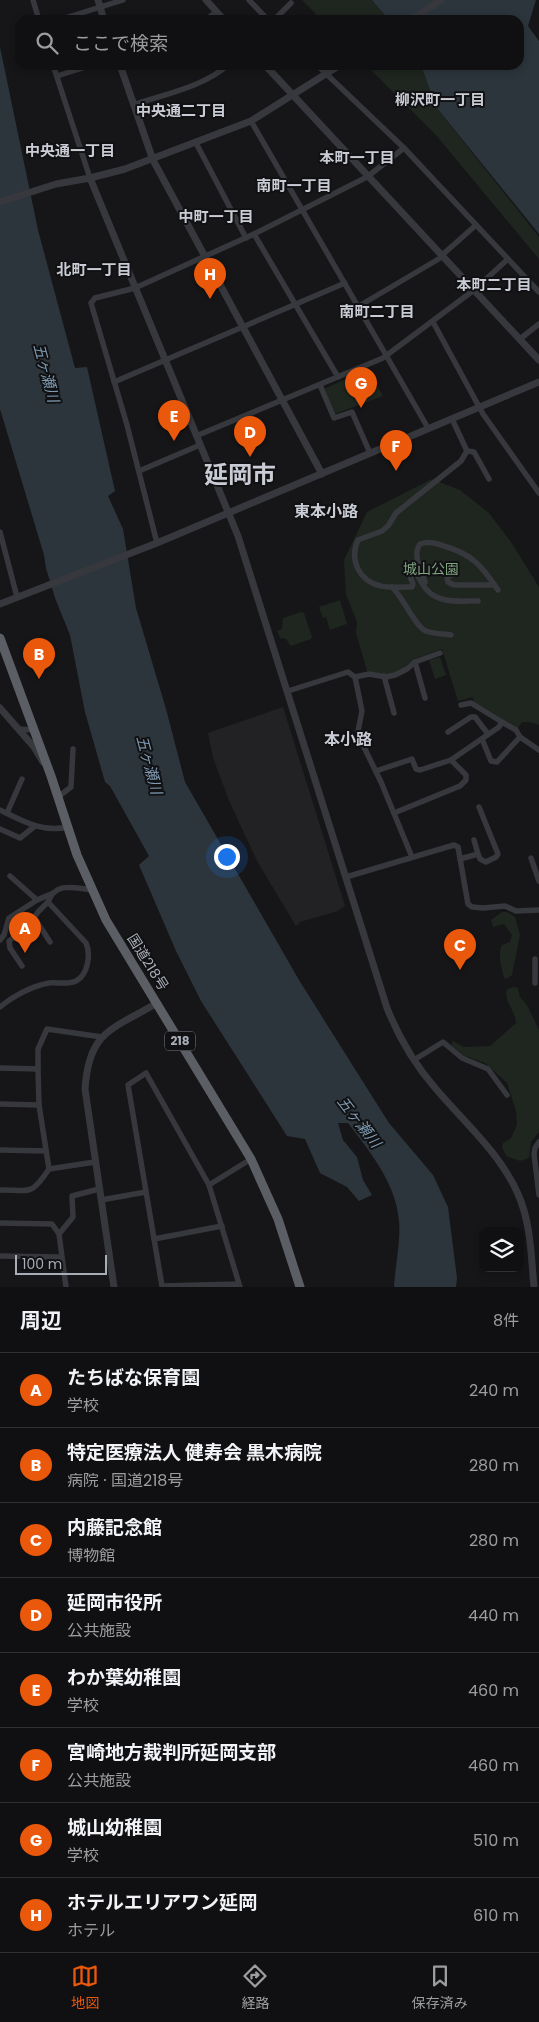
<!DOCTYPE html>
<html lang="ja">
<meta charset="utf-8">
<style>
body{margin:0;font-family:Poppins,"Noto Sans JP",sans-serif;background:#1e1e20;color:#f1f3f6}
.controls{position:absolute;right:15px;bottom:15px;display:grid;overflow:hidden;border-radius:10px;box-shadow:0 2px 8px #0003}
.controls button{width:45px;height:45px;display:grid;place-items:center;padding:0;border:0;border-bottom:1px solid #303032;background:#101012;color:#f1f3f6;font:25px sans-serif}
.scale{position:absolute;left:15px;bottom:12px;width:92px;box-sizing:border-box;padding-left:5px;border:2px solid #a8adb8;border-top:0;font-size:14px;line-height:18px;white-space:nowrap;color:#a8adb8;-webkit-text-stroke:4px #111113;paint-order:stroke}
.you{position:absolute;left:226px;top:856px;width:18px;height:18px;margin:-12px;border:4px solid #fff;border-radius:50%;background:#1a73e8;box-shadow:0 0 0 8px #1a73e833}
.badge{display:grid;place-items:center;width:32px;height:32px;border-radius:50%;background:#ea580c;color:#fff;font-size:16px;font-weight:700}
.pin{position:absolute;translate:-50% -41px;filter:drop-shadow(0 1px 2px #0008)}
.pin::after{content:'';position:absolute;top:26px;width:18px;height:15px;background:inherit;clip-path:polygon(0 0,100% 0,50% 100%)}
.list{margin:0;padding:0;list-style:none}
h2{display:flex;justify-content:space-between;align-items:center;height:65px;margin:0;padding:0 20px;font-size:21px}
h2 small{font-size:16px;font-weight:400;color:#9c9d9f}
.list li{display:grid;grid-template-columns:32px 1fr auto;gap:15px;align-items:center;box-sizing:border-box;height:75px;padding:0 20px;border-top:1px solid #303032}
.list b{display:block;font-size:19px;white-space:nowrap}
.list p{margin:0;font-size:16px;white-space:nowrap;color:#9c9d9f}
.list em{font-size:16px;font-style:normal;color:#9c9d9f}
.icon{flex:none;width:28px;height:28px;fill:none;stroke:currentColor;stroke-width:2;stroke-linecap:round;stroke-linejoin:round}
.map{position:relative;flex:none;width:539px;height:1287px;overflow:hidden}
.search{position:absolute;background:#101012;box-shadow:0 2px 8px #0003;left:15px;right:15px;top:15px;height:55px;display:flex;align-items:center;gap:12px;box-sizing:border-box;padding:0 18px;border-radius:15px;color:#9c9d9f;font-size:19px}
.sheet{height:665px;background:#101012}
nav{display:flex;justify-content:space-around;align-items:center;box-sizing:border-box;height:70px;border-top:1px solid #303032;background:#101012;font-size:14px;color:#9c9d9f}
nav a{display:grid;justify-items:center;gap:2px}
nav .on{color:#ea580c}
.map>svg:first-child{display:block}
.built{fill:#222225}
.green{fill:#1e261f}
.water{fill:#2c353c}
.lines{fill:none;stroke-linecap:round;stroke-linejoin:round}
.minor{stroke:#37383d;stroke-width:5.5}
.tertiary{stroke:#37383d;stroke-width:7}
.trunk{stroke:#5b5e65;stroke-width:9}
.labels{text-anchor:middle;stroke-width:4;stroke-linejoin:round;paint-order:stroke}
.shield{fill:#111113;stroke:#7b7e86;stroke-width:1}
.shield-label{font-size:12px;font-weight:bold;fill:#a8adb8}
.park-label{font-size:14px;fill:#7fa381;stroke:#111113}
.street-label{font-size:14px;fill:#a8adb8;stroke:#111113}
.neighbourhood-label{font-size:15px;font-weight:bold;fill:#c9ccd4;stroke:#111113}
.water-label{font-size:15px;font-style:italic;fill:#7f9bb3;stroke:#111113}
.quarter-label{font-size:16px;font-weight:bold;fill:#c9ccd4;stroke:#111113}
.town-label{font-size:24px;font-weight:bold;fill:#c9ccd4;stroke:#111113}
</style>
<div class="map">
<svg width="539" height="1287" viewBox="0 0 539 1287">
<rect width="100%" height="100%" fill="#161618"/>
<path class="built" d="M283,707L345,906L338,911L300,922L296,926L257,861L230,803L213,758L208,733Z"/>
<g class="green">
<path d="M302,0H372L389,20H322Z"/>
<path d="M366,65H421L436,107L539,237V259L435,134Z"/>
<path d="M368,369L383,396L335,414L324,389Z"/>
<path d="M432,479L460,490L489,513L511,542L539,587V725L529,722H522L518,728L474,703L473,697L458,701L442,649L414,659L400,672L389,675L367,671L356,633L357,622L346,595L344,560L367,512Z"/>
<path d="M340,600L347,624L330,630L326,617L323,618L319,607Z"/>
<path d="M301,612L304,613L312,637L311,639L291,646L286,639L280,638L277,631L282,629L283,618Z"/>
<path d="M440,657L446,675L435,679L429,660Z"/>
<path d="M502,912H507L515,917L520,935L512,975L506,979L504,978C502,968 497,955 502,945L510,942L512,935L504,924L493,927L491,920Z"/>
<path d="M513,987L518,988L520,997L527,1005L539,1030V1132L531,1142L529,1158L520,1161L506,1156L502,1147L503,1143L511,1138L517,1125L516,1111L507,1083L485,1063L463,1055L451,1045L453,1041L464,1047L490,1046L516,1023C516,1011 503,1001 507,989Z"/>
</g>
<g class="water">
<path d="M372,0H536L528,26L539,41V234L436,107L421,65H519V20H389Z"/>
<path d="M0,47L38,230L75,368L87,367L115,491L108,496L123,529L136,608L166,709L185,782L299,980L353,1066L389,1123L433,1175L448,1207L457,1278L456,1287H394C395,1268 401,1239 399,1221C396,1183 370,1152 348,1123H338L343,1140L357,1157L363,1180L372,1195L359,1201L347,1187L320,1173L305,1139L287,1136L201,1001L176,951L139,865L149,856L110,786L105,782L85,712L70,635L55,598L46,568L44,555L0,409Z"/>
</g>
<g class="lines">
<g class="minor">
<path d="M33,0L39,20"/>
<path d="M249,0L268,20"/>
<path d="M59,20L123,0"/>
<path d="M206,20L216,12"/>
<path d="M274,20L291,3"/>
<path d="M53,65L90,178"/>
<path d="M317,65L404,148L539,292"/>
<path d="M57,76L92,65"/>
<path d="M133,105C165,94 203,87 228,65"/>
<path d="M251,121L428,428"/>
<path d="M196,143L246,238"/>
<path d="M254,234L338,377"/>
<path d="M441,256L476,225"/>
<path d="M359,306L442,257"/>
<path d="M433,322L483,414L539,493"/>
<path d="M520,339L539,324"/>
<path d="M114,382L345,283"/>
<path d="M320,385L334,418L352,412L370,453"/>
<path d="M452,419L467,451L461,461L396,513L388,526L382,531L358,540C349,560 359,581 381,586C387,588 405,587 412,587L413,584L408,572L412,570C419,575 421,583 426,589C438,604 461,601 478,601"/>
<path d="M196,436L383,358L474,290L508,259"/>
<path d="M467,451L474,452L489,479"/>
<path d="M139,471L200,445"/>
<path d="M0,532L17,597"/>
<path d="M157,543L127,425L91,303L95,298L135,288L254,234L367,177L404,148"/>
<path d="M451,575L447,578L448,582L454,585H494"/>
<path d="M425,582C421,570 412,555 420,544C429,541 435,543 444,546C472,554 482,566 498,590"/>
<path d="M392,587C403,597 416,628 426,631C434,634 443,634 451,635"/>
<path d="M415,662L425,698"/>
<path d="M384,676L394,713"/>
<path d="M355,677L369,674L386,677L395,675L407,669L415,662L440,653"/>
<path d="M288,691L348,672L355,677L362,711L358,731L360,739L381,782L412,857"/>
<path d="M461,705L471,703L502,722"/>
<path d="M18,729L34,730"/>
<path d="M448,732L471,717H475L488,734"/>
<path d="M482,739L491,761L497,762L520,737"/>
<path d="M376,771L412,759L416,769L420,770L451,760L499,727L502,722L516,730L520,737L539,750"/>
<path d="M58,797L71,787L73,749"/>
<path d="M0,810C22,821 43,833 68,827"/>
<path d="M7,813L22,779"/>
<path d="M394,813L460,786L466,780V775L451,760"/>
<path d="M0,829L20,838L35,826"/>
<path d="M474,840L478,854"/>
<path d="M531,858L539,881"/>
<path d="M460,859L478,854L480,859L486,862L496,857L498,854L479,807"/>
<path d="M10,876L37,900"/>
<path d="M346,877L454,845L458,847L468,904L472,907L483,908L505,906L516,911L539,910"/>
<path d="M34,917L50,942"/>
<path d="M0,940L4,935L9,918L37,900L51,894"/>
<path d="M22,966L10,948L9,941L27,928L38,912L48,902"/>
<path d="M535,983V959"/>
<path d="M0,1007C13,996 32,986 49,983C57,982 68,985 76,981C88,975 91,954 86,943L48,902C56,881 74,888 93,890"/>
<path d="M414,1060L443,1042L462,1058L488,1069L507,1095"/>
<path d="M0,1068L38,1069V1049L47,1029L102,1037"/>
<path d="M38,1069L39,1105L49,1169"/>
<path d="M0,1104L39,1105"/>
<path d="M539,1142L535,1148L534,1154L539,1195"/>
<path d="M0,1150L46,1151"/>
<path d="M209,1185L251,1159"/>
<path d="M0,1190C31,1190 31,1196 49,1169L95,1162"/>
<path d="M101,1200L146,1192"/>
<path d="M0,1223L52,1224L59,1234L66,1287"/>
<path d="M59,1234L73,1217L72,1196L99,1189"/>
<path d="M154,1239L222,1226"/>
<path d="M0,1256L61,1257"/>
<path d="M239,1284L162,1286L128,1085L146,1073L209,1185L240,1287"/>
</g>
<g class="tertiary">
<path d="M98,0L104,20"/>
<path d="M206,0L224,20"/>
<path d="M411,20L441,0"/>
<path d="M120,65L153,160L322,474"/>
<path d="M265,65L539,360"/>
<path d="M90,178L238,536L387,1008C399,1038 415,1065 436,1089C464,1122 500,1153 518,1194C531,1223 531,1256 534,1287"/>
<path d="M0,202L56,184L90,178L125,169L251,121L340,65"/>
<path d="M0,604L157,543L539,382"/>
<path d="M0,708L34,747L43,762"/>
<path d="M114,1287L85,1089C89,1030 112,1030 157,1003"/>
</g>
<path class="trunk" d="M0,638L51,776L77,855L106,920L251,1159L278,1219L300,1287"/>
</g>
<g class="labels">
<rect class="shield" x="165" y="1031.5" width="30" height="19" rx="4"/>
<g class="shield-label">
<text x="180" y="1045">218</text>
</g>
<g class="park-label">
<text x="431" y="574">城山公園</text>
</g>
<g class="street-label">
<text transform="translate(148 962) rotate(58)" y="5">国道218号</text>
</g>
<g class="neighbourhood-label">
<text x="440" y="105">柳沢町一丁目</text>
<text x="181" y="116">中央通二丁目</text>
<text x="70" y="156">中央通一丁目</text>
<text x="357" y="163">本町一丁目</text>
<text x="294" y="191">南町一丁目</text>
<text x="216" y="222">中町一丁目</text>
<text x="94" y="275">北町一丁目</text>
<text x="494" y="290">本町二丁目</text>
<text x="377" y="317">南町二丁目</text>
</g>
<g class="water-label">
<text transform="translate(46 373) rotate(75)" y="5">五ヶ瀬川</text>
<text transform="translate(149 765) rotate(75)" y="5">五ヶ瀬川</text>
<text transform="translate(359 1122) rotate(52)" y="5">五ヶ瀬川</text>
</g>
<g class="quarter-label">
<text x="326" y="517">東本小路</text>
<text x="348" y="745">本小路</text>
</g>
<g class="town-label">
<text x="240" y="483">延岡市</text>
</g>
</g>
</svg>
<div class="controls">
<button><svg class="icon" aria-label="layers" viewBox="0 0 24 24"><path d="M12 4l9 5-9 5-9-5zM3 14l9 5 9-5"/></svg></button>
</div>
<div class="scale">100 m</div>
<div class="you"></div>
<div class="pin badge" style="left:25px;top:953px">A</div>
<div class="pin badge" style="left:39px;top:679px">B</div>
<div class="pin badge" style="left:460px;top:970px">C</div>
<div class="pin badge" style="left:250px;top:457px">D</div>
<div class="pin badge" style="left:174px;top:441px">E</div>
<div class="pin badge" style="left:396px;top:471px">F</div>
<div class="pin badge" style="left:361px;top:408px">G</div>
<div class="pin badge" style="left:210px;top:299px">H</div>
<div class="search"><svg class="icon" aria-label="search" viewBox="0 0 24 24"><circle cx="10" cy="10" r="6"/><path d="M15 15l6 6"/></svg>ここで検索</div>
</div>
<section class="sheet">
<h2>周辺<small>8件</small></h2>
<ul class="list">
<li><span class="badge">A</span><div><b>たちばな保育園</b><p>学校</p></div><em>240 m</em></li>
<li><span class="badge">B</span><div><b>特定医療法人 健寿会 黒木病院</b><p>病院 · 国道218号</p></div><em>280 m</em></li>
<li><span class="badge">C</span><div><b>内藤記念館</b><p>博物館</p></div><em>280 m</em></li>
<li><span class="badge">D</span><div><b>延岡市役所</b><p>公共施設</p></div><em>440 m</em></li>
<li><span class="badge">E</span><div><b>わか葉幼稚園</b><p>学校</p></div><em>460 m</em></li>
<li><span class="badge">F</span><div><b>宮崎地方裁判所延岡支部</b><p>公共施設</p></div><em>460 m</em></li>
<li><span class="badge">G</span><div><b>城山幼稚園</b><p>学校</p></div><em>510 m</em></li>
<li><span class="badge">H</span><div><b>ホテルエリアワン延岡</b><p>ホテル</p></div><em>610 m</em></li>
</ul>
</section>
<nav>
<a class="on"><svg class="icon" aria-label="map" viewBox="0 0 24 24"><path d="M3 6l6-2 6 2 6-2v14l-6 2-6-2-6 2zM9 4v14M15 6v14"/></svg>地図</a>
<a><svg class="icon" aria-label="directions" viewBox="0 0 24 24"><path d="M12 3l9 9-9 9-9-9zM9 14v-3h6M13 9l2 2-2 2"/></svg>経路</a>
<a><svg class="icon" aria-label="saved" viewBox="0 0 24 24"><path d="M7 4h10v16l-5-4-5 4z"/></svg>保存済み</a>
</nav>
